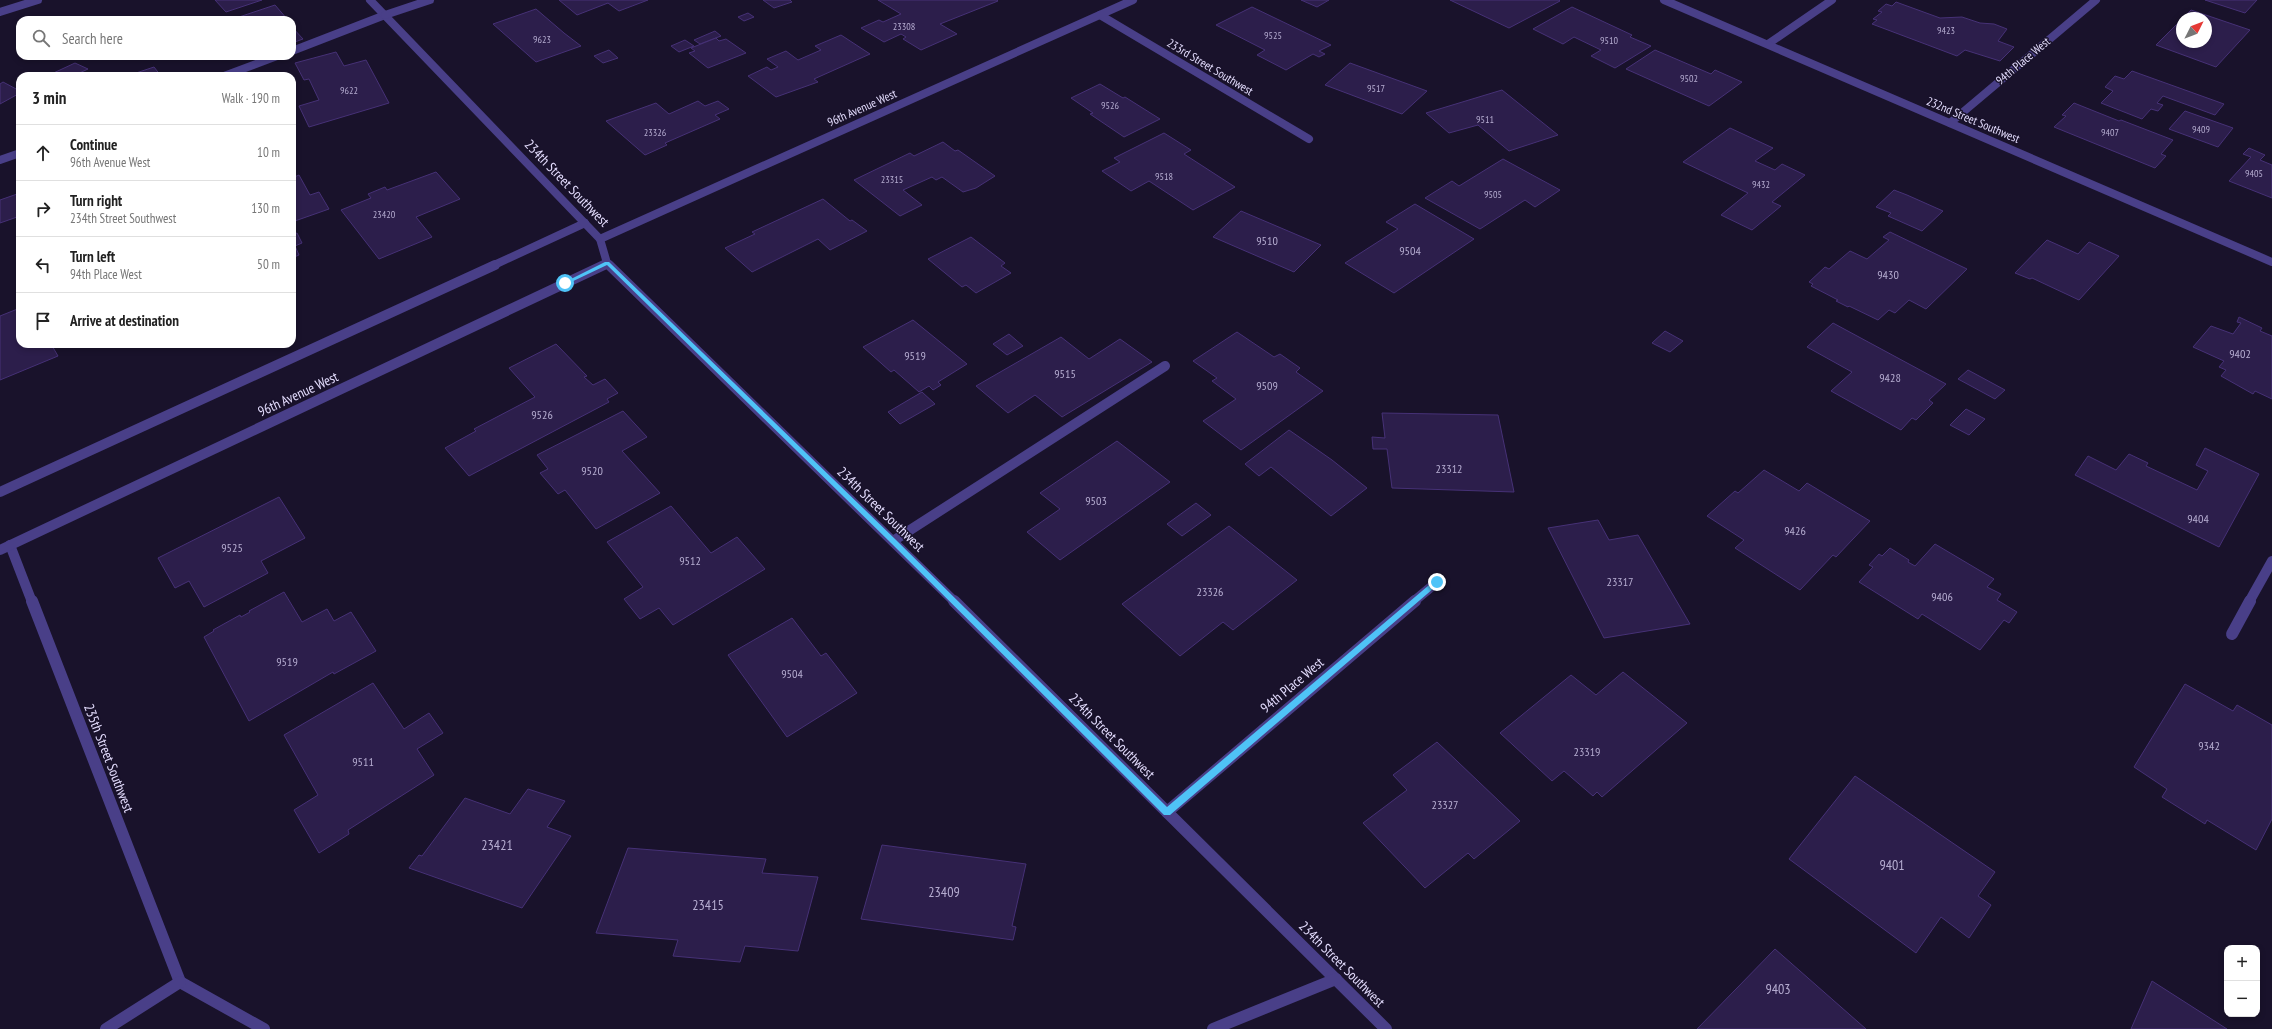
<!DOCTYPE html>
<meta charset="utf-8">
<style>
body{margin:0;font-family:"PT Sans Narrow",sans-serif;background:#f2f2f2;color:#222}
.controls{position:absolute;right:12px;bottom:12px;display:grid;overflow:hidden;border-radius:8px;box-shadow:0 2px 6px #0003}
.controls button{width:36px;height:36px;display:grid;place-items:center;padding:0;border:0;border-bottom:1px solid #e0e0e0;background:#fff;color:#222;font:20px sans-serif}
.compass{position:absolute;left:2176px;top:12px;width:36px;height:36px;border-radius:50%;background:#fff;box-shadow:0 2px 6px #0003;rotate:48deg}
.stop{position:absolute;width:12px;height:12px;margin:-9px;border:3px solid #4fc3f7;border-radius:50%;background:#fff}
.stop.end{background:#4fc3f7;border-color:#fff;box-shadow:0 1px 4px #0008}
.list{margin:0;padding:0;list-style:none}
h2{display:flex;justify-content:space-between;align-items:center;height:52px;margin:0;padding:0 16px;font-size:17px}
h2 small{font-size:13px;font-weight:400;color:#767676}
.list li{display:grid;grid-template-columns:26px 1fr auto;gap:12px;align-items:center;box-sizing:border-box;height:56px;padding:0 16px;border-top:1px solid #e0e0e0}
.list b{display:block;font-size:15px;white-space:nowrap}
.list p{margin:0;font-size:13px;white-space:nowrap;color:#767676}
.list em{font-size:13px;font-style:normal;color:#767676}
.icon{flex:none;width:22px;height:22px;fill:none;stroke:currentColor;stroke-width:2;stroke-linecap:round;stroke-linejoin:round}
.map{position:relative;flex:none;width:2272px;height:1029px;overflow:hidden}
.search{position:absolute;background:#fff;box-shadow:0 2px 6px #0003;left:16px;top:16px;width:280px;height:44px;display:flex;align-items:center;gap:10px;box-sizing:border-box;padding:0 14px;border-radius:12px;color:#767676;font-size:15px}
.panel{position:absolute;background:#fff;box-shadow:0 2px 6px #0003;left:16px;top:72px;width:280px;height:276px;border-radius:12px}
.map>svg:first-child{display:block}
.building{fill:#2c1e4b;stroke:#463176}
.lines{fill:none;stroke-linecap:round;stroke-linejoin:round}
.service-far2{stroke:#493f88;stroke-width:8}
.service-far1{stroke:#493f88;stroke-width:10}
.service{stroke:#493f88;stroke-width:12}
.minor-far2{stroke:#493f88;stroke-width:8}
.minor-far1{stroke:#493f88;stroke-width:10}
.minor{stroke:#493f88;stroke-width:12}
.tertiary{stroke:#493f88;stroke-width:8}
.route{fill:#4fc3f7}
.labels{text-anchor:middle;stroke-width:3;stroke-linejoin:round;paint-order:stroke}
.far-number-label{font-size:10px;fill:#b6add1}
.far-street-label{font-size:12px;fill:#e4ddfe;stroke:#19122b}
.number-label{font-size:12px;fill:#b6add1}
.street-label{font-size:14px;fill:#e4ddfe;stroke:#19122b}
.near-number-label{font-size:14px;fill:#b6add1}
</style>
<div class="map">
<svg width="2272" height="1029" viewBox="0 0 2272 1029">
<rect width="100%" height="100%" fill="#19122b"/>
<g class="building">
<path d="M215,0H262L226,12Z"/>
<path d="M559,0H648L619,11L608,3L577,15Z"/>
<path d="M763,0H790L792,2L774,8Z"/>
<path d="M878,0H997L998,1L940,24L957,34L921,50L903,39L906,37L901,34L884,42L861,28L879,20L883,22L901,14Z"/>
<path d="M1301,0H1329L1317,7Z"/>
<path d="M1450,0H1559L1560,1L1509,28Z"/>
<path d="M2205,0H2257L2245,13Z"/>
<path d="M1896,2L1940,18L1962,17L1980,23L1994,24L2007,29L1998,41L2014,47L2000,61L1965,50L1957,56L1872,24L1877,20L1873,19L1882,12L1878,11L1886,4L1892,6Z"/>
<path d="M275,5L287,19L230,20Z"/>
<path d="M1252,7L1331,45L1319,51L1325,54L1319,57L1313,54L1286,70L1257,55L1265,50L1216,25Z"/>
<path d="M1572,7L1632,35L1630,37L1651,46L1615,68L1591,56L1601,50L1574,37L1563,44L1533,29Z"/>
<path d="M536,9L564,33L581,46L536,62L493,24Z"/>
<path d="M2191,10L2250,30L2216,67L2156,45L2182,19V42H2206V18H2183Z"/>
<path d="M748,13L754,17L744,21L738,17Z"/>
<path d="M292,27L303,39L292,43Z"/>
<path d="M715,31L721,36L700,44L694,40Z"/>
<path d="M841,35L870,54L814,79L818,82L776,97L748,76L767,67L771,70L778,67L767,59L786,51L798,60L821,50L815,46Z"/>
<path d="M716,38L719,41L726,39L746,53L708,68L689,53L695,51L691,48Z"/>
<path d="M685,40L694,46L679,52L671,46Z"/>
<path d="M609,50L618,58L603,63L594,56Z"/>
<path d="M1655,50L1711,74L1715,70L1742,82L1709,106L1626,69Z"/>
<path d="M336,52L344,66L366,60L389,103L309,127L299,106L319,100L309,79L304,80L295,63Z"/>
<path d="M75,63L88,69L73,76H47Z"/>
<path d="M1350,63L1427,91L1402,114L1325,85Z"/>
<path d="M154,67L161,76H127Z"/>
<path d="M2132,71L2224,104L2215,115L2163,96L2157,103L2163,105L2158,111L2151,109L2142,119L2101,103L2113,91L2105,87L2115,76L2124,79Z"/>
<path d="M3,82L20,91V93L0,104V84Z"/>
<path d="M1100,84L1123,98L1125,97L1160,119L1124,137L1090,114L1093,113L1071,98Z"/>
<path d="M1502,90L1558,135L1509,151L1478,125L1449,133L1426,113Z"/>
<path d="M698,101L705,106L718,101L729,109L715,115L720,119L665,143L667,145L645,155L606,121L656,103L669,114Z"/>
<path d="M2074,103L2119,121L2121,120L2173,140L2161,154L2166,156L2155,168L2054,127L2066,116L2062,115Z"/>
<path d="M2185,111L2233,128L2218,147L2169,129Z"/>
<path d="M1730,128L1773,148L1755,161L1775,170L1782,164L1805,175L1772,202L1781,206L1752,230L1721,215L1748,193L1683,162Z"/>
<path d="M1164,133L1191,150L1184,154L1235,187L1193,210L1149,181L1131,191L1102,171L1120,162L1114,158Z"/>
<path d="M943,142L955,151L958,150L995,176L976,188L963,192L942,177L936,180L932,177L903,190L922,205L900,216L854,180L910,153L914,156Z"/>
<path d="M2249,148L2265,155L2260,160L2272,165V198L2229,181L2251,157L2243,154Z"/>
<path d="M1503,159L1560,190L1535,207L1525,200L1480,229L1425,198L1452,181L1459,186Z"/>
<path d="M436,172L460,199L416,217L432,237L379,259L341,210L371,198L368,194L385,187L387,190Z"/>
<path d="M299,175L310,195L319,192L329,209L292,222V178Z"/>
<path d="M1894,190L1907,195L1943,211L1922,231L1888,216L1891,213L1876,207Z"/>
<path d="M20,193V216L0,223V200Z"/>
<path d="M823,199L850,221L852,220L867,231L830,250L818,239L752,272L725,248L755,234L752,232Z"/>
<path d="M1415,204L1474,239L1394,293L1345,263L1398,229L1386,222Z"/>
<path d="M1241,211L1321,245L1294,272L1213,237Z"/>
<path d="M1890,232L1967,269L1926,309L1909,300L1895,313L1889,310L1878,320L1849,306L1848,307L1836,301L1838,300L1811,286L1813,284L1809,282L1825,267L1829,269L1850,251L1867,259L1889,240L1883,237Z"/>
<path d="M297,233L302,243L295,246L299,255L292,258V235Z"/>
<path d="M971,237L1005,263L1001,266L1011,273L976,293L966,285L962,287L928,259Z"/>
<path d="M2047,240L2078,254L2089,242L2119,256L2079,300L2032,278L2030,279L2015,273Z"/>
<path d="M20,308V344H51L58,356L0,380V316Z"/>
<path d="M2239,317L2262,328L2260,331L2272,336V399L2255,391L2253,394L2221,376L2226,370L2219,367L2224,361L2193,347L2211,326L2233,334L2241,323L2237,322Z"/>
<path d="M913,320L967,364L938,382L941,385L933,390L929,386L919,392L894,370L891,372L863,347Z"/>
<path d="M1833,323L1946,384L1929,400L1933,403L1916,420L1912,418L1901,430L1831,391L1852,372L1807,347Z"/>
<path d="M1665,331L1683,341L1670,352L1652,343Z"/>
<path d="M1237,332L1274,357L1280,354L1300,368L1296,372L1323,391L1241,450L1203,421L1236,399L1212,381L1217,378L1193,361Z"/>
<path d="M1009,334L1023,346L1007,355L993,344Z"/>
<path d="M1061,337L1089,359L1120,339L1152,362L1062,417L1035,395L1008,413L976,386Z"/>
<path d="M556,344L587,376L584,377L593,385L605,379L618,393L607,399L609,402L469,476L445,448L476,431L474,429L535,397L509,368Z"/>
<path d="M1968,370L2005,390L1995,399L1958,379Z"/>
<path d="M922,392L935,404L900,424L888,412Z"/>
<path d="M1966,409L1985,419L1969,435L1950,425Z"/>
<path d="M623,411L647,437L622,451L660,493L596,529L565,490L558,494L540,473L548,469L537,455Z"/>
<path d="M1382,413L1498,415L1514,492L1392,488L1387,449H1373L1372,437L1385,438Z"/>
<path d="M1289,430L1332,460L1367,488L1331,516L1271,467L1259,476L1245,464Z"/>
<path d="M1117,441L1170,482L1060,560L1027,532L1060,509L1040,493Z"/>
<path d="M2205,448L2259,474L2219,547L2075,475L2088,456L2116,470L2129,454L2148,463L2146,466L2197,490L2208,471L2196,465Z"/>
<path d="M1764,470L1799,491L1807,483L1870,521L1836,557L1833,555L1800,590L1735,548L1744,540L1707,516L1735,491L1738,493Z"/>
<path d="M279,497L305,538L261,561L268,573L204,607L189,581L175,588L158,558Z"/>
<path d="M1196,503L1211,515L1182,536L1167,524Z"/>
<path d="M671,506L711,553L737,537L765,569L673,625L659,608L640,619L624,599L643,587L607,542Z"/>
<path d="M1598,520L1609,540L1638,535L1690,624L1604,638L1548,528Z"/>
<path d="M1229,526L1297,580L1233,630L1223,622L1180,656L1122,604Z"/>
<path d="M1935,544L1994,579L1987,587L2001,594L1997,600L2017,612L2009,623L2004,620L1980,650L1922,614L1918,619L1859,582L1873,567L1869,565L1879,554L1882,556L1890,548L1909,560L1908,562L1915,566Z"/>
<path d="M284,592L302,622L327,609L334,621L351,612L376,651L334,674L333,672L249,721L204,637L214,631L213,630L240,615L241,617L250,612L249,611Z"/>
<path d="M792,618L821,656L826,653L857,693L787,737L728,655Z"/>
<path d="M1623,672L1687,723L1602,797L1597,792L1593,796L1564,771L1552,781L1500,733L1571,675L1596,695Z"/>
<path d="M373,683L404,729L429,713L443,733L417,749L434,775L348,830L349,834L319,853L294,810L318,795L284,735Z"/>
<path d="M2185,684L2233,711L2237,705L2272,725V819L2256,850L2207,820L2205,824L2162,797L2167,789L2134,767Z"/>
<path d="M1437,742L1520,821L1474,859L1468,853L1425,888L1363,823L1407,790L1393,775Z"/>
<path d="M1855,776L1995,872L1978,896L1991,905L1969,938L1941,917L1916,953L1789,859Z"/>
<path d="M528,789L565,801L547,827L571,836L522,908L409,868L419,855L422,856L465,798L510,814Z"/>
<path d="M882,845L1026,864L1012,926L1016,927L1013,940L861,919Z"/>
<path d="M628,848L766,859L762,873L818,877L798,951L745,946L740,962L673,956L678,940L596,933Z"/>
<path d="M1775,949L1866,1029H1697Z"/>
<path d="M2152,981L2227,1029H2131Z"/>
</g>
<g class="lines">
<g class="service-far2">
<path d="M1768,44L1832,0"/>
<path d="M292,51L385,15"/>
<path d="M224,76L277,56"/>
<path d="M0,160L20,153"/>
<path d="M492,266L585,223"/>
</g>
<g class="service-far1">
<path d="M0,492L495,265"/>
<path d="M893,541L1165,366"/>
<path d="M2249,602L2272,561"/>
</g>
<path class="service" d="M2232,634L2250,601"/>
<g class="minor-far2">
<path d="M370,0L600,239L607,263L610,266"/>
<path d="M0,12L38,0"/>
<path d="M385,15L430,0"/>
<path d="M1100,15L1309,139"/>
<path d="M1950,123L2096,0"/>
<path d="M600,239L1133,0"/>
<path d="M602,266L607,263"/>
</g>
<g class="minor-far1">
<path d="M609,265L955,602"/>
<path d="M10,545L32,602"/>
<path d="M0,550L604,265"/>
<path d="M1413,602L1437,582"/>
</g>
<g class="minor">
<path d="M32,601L180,982"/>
<path d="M954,601L1386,1029"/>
<path d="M1167,812L1415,601"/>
<path d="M180,982L264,1029"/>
<path d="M106,1029L180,982"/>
<path d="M1213,1029L1336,979"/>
</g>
<path class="tertiary" d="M1664,0L2272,262"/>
</g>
<path class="route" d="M605,262H609L895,539L1167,807L1435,580L1441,582L1170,815H1164L891,543L607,265L567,284L563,283Z"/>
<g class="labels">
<g class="far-number-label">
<text x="904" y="30">23308</text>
<text x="1946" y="34">9423</text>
<text x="1273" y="39">9525</text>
<text x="542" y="43">9623</text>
<text x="1609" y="44">9510</text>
<text x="1689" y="82">9502</text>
<text x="1376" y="92">9517</text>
<text x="349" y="94">9622</text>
<text x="1110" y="109">9526</text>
<text x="1485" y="123">9511</text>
<text x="2201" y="133">9409</text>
<text x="655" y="136">23326</text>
<text x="2110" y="136">9407</text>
<text x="2254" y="177">9405</text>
<text x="1164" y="180">9518</text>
<text x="892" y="183">23315</text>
<text x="1761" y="188">9432</text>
<text x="1493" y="198">9505</text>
<text x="384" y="218">23420</text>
</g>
<g class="far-street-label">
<text transform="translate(2023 61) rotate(-40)" y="4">94th Place West</text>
<text transform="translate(1210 67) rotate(31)" y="4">233rd Street Southwest</text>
<text transform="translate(862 108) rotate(-24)" y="4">96th Avenue West</text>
<text transform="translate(1973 120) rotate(23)" y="4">232nd Street Southwest</text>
</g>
<g class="number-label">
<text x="1267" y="245">9510</text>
<text x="1410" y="255">9504</text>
<text x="1888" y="279">9430</text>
<text x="2240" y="358">9402</text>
<text x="915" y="360">9519</text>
<text x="1065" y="378">9515</text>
<text x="1890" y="382">9428</text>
<text x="1267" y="390">9509</text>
<text x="542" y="419">9526</text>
<text x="1449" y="473">23312</text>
<text x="592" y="475">9520</text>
<text x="1096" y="505">9503</text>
<text x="2198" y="523">9404</text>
<text x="1795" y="535">9426</text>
<text x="232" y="552">9525</text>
<text x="690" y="565">9512</text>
<text x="1620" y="586">23317</text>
<text x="1210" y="596">23326</text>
<text x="1942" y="601">9406</text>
<text x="287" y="666">9519</text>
<text x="792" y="678">9504</text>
<text x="2209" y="750">9342</text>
<text x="1587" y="756">23319</text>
<text x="363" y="766">9511</text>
<text x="1445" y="809">23327</text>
</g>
<g class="street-label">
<text transform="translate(567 183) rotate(46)" y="5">234th Street Southwest</text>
<text transform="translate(298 394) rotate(-25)" y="5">96th Avenue West</text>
<text transform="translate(881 509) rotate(44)" y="5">234th Street Southwest</text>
<text transform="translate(1292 685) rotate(-40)" y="5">94th Place West</text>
<text transform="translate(1112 736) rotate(45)" y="5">234th Street Southwest</text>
<text transform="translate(109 758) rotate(69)" y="5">235th Street Southwest</text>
<text transform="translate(1342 964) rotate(45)" y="5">234th Street Southwest</text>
</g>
<g class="near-number-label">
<text x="497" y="850">23421</text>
<text x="1892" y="870">9401</text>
<text x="944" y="897">23409</text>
<text x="708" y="910">23415</text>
<text x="1778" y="994">9403</text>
</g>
</g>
</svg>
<div class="controls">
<button>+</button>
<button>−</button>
</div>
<svg class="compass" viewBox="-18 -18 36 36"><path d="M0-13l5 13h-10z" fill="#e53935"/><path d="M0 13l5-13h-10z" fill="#767676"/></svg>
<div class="stop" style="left:565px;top:283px"></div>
<div class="stop end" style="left:1437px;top:582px"></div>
<div class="search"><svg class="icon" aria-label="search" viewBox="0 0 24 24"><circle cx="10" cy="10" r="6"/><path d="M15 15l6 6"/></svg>Search here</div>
<section class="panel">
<h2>3 min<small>Walk · 190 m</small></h2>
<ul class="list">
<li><svg class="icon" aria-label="ahead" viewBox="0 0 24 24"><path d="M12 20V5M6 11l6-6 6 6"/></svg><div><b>Continue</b><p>96th Avenue West</p></div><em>10 m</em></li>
<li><svg class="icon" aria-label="right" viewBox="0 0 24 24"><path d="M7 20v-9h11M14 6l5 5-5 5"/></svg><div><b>Turn right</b><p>234th Street Southwest</p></div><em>130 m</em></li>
<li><svg class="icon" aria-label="left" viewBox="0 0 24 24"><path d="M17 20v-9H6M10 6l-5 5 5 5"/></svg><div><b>Turn left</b><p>94th Place West</p></div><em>50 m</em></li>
<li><svg class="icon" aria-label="arrive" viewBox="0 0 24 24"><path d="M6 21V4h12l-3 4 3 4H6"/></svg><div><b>Arrive at destination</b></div></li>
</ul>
</section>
</div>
